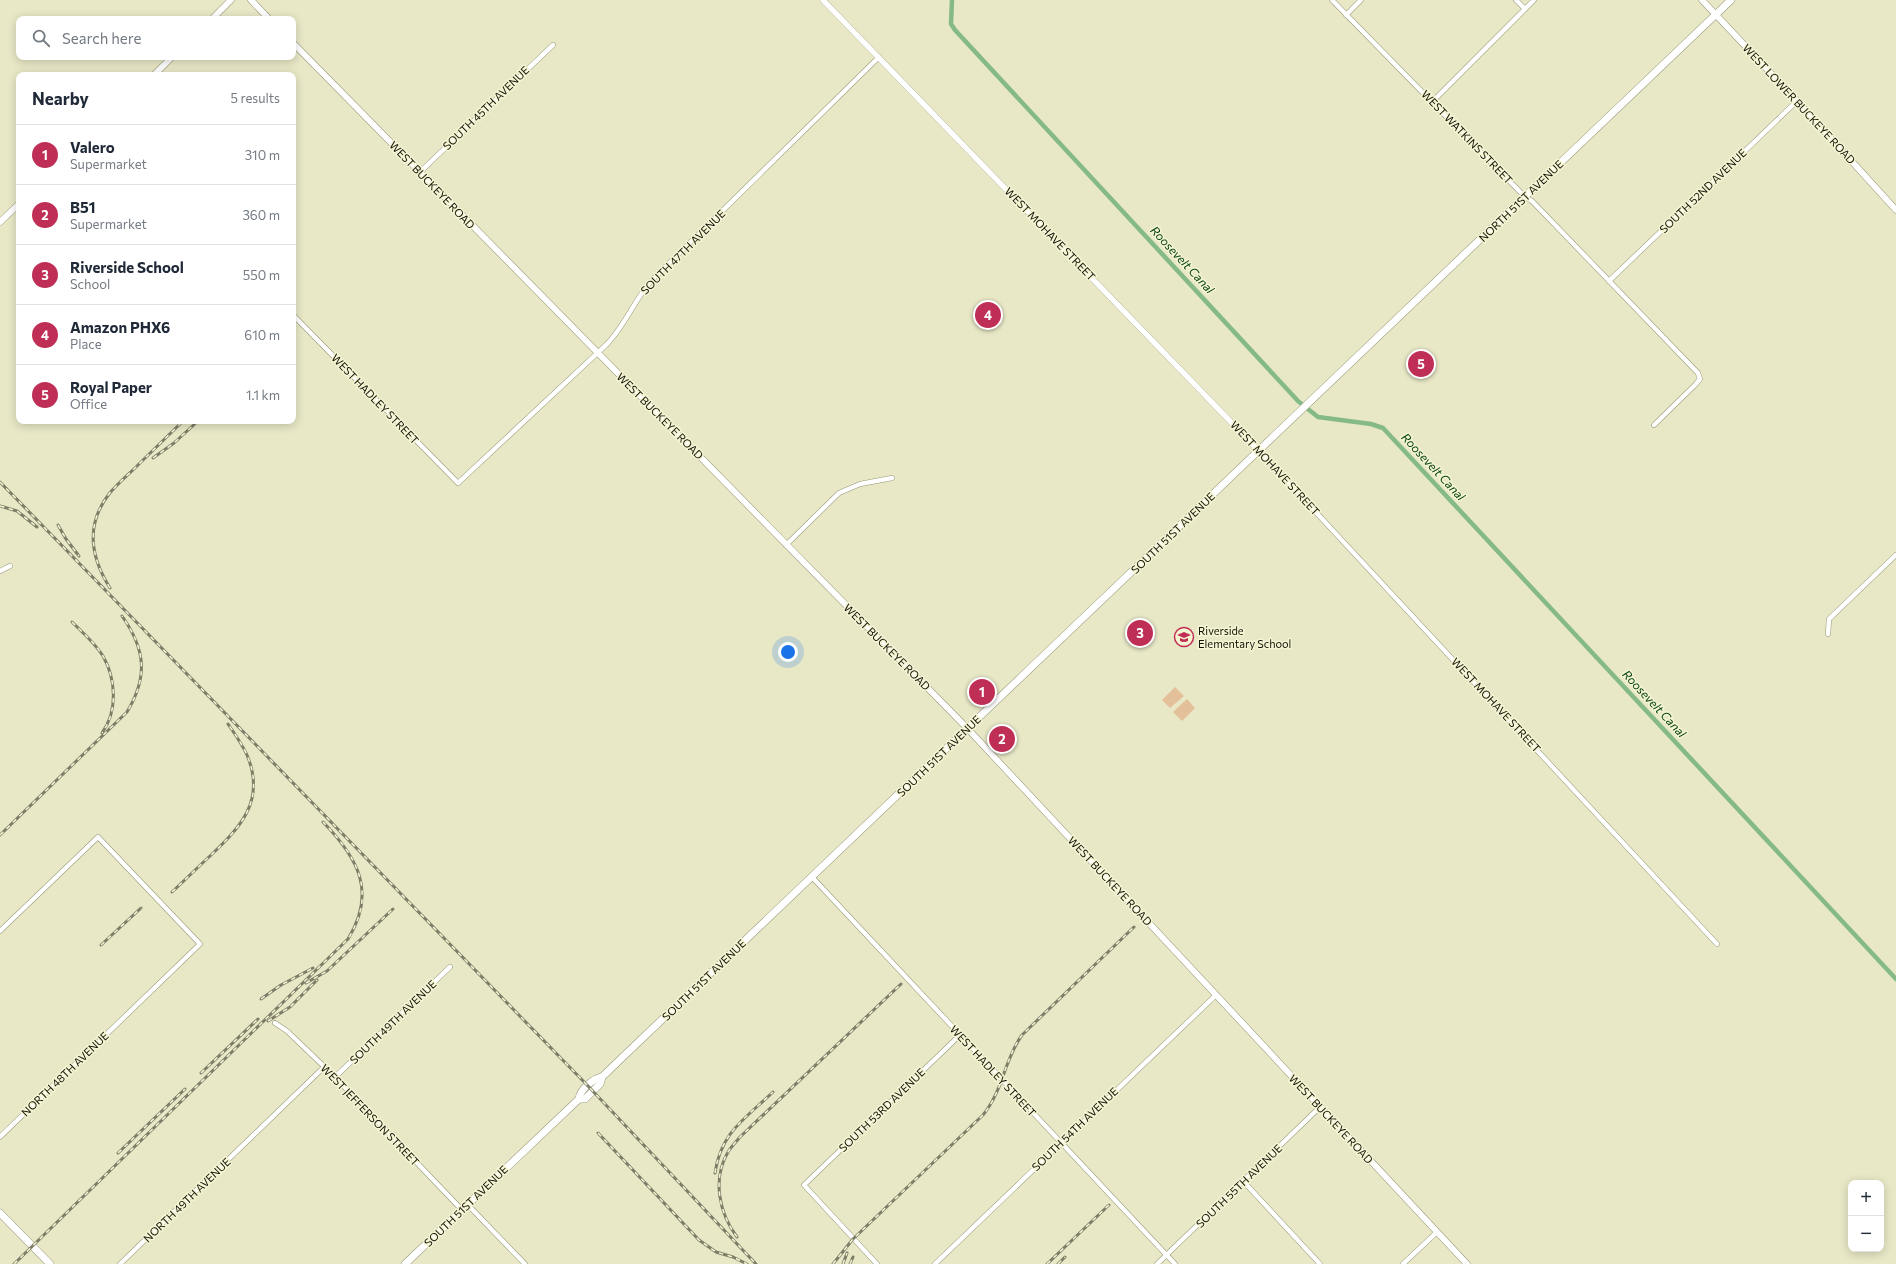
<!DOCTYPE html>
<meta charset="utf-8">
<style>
body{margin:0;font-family:Commissioner,sans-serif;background:#f2f2f3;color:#1f2937}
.controls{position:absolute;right:12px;bottom:12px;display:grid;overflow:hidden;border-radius:8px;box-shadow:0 2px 10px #0003}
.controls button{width:36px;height:36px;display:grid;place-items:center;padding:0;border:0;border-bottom:1px solid #e0e1e3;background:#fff;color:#1f2937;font:20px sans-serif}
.you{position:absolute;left:788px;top:652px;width:14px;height:14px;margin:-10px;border:3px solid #fff;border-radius:50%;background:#1a73e8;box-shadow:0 0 0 6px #1a73e833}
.badge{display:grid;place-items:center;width:26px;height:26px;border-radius:50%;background:#bf2f55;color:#fff;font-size:13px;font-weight:700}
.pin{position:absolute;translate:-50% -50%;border:2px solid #fff;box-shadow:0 1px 4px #0006}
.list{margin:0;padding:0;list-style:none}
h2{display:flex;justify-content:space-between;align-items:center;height:52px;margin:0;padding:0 16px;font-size:17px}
h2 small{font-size:13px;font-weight:400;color:#747a83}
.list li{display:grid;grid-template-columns:26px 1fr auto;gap:12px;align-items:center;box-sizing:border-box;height:60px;padding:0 16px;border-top:1px solid #e0e1e3}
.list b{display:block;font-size:15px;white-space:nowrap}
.list p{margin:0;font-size:13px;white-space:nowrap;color:#747a83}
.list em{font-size:13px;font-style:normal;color:#747a83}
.icon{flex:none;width:22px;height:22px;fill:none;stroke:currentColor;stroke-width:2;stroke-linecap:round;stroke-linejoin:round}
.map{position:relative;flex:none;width:1896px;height:1264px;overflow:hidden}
.search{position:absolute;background:#fff;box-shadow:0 2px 10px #0003;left:16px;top:16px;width:280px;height:44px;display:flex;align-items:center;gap:10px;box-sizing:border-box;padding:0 14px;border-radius:8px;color:#747a83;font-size:15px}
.panel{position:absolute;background:#fff;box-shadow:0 2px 10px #0003;left:16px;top:72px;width:280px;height:352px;border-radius:8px}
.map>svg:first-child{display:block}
.pitch{fill:#e4c09a}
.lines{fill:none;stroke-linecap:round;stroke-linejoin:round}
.canal{stroke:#85ba87;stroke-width:4.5}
.minor-casing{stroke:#979778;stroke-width:5.5}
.tertiary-casing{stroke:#979778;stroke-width:6}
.secondary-casing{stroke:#979778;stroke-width:7}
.primary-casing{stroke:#979778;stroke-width:8}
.minor{stroke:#fff;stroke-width:4.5}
.tertiary{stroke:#fff;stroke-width:5.5}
.secondary{stroke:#fff;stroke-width:6}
.primary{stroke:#fff;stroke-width:7}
.rail-casing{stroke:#7e7d67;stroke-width:3}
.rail{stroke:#f5f5d4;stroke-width:1.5;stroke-dasharray:4.5;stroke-linecap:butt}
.labels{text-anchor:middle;stroke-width:3;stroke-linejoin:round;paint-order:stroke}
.street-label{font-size:11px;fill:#121106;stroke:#f5f5d4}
.poi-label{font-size:11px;fill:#121106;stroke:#f5f5d4;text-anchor:start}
.water-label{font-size:12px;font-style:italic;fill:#094413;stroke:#f5f5d4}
</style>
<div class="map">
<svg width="1896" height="1264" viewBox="0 0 1896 1264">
<rect width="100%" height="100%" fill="#e8e8c7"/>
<g class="pitch">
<path d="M1175,687L1184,696L1170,708L1162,700Z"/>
<path d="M1187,699L1195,708L1182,721L1173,712Z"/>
</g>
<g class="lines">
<path class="canal" d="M952,0L951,24L955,30L1298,401L1318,417L1371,424L1383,428L1896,979"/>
<g class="minor-casing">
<g id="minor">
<path d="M1332,0L1525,197L1532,201L1698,373L1700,379L1696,384L1654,425"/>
<path d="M1516,0L1525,9"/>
<path d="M1346,15L1361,0"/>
<path d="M1432,102L1534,0"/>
<path d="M420,172L553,45"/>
<path d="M1609,281L1797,101"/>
<path d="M293,315L458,483L606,345C625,326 634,300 652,280L879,57"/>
<path d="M1259,451L1717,944"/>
<path d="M786,545L839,493L860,484L892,478"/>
<path d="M0,571L10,566"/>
<path d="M1828,634L1829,619L1896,555"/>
<path d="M812,877L1175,1264"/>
<path d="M0,931L98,837L200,944L0,1137"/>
<path d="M275,1023L287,1031L335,1077L462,1210"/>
<path d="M335,1077L450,967"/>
<path d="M1243,1181L1320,1264"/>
<path d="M468,1205L525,1264"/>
<path d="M120,1264L323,1068"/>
<path d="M877,1264L804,1185L960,1035"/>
<path d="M935,1264L1216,995"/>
<path d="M1157,1264L1320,1107"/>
<path d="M1403,1264L1437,1232"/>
</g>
</g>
<g class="tertiary-casing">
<path id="tertiary" d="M823,0L1259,451"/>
</g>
<g class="secondary-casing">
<g id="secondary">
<path d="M251,0L269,19"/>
<path d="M1702,0L1797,101L1896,210"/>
<path d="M212,19L231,0"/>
<path d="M293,43L968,729L1467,1264"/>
<path d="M154,75L172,57"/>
<path d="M0,222L19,204"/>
</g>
</g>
<g class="primary-casing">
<g id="primary">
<path d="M579,1099H585L600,1084L602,1077L628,1052L1731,0"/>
<path d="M0,1213L50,1264"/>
<path d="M405,1264L579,1099C580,1089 593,1079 602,1077"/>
</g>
</g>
<use href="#minor" class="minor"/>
<use href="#tertiary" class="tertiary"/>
<use href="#secondary" class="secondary"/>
<use href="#primary" class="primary"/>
<g class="rail-casing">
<g id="rail">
<path d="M153,458L174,443L198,421"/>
<path d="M0,482L588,1086L756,1264"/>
<path d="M0,506L17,511L37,527"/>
<path d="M58,525L66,539L79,556"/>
<path d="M110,588C91,558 85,525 109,494C117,484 128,475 137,466C152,451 168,436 183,421"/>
<path d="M72,622C83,633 95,643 103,656C116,679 118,711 102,733"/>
<path d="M0,835L127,712C148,677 146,650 122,616"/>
<path d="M172,892C185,880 197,868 210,856C241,827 266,800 247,755C242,744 235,734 228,724"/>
<path d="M101,945L141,908"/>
<path d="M306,983L327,971L393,909"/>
<path d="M261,999L281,985L313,968"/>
<path d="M268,1021L290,1007L317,980"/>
<path d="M201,1073L258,1019"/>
<path d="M598,1133L699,1240L716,1252L733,1257L747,1264"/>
<path d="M118,1153L185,1089"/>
<path d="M715,1173C721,1132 745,1119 773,1092"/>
<path d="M737,1237C719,1213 712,1179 728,1152C731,1147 736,1142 740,1137L901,984"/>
<path d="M14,1264L348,939C377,892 358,858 323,822"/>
<path d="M833,1264L853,1239L983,1115C1003,1091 1004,1060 1022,1035L1134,927"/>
<path d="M843,1264L847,1253"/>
<path d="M850,1264L853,1257"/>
<path d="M1047,1264L1109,1205"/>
<path d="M1058,1264L1065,1257"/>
</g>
</g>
<use href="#rail" class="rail"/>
</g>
<defs>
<g id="school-ring" transform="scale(1)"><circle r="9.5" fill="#f5f5d4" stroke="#bf2f55" stroke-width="1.5"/><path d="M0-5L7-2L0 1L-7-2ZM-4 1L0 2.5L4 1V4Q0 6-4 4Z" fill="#bf2f55"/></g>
</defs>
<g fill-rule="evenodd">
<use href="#school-ring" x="1184" y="637"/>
</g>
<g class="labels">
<g class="street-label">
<text transform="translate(1799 104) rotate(47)" y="4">WEST LOWER BUCKEYE ROAD</text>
<text transform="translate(486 108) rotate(-44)" y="4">SOUTH 45TH AVENUE</text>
<text transform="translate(1467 137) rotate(46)" y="4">WEST WATKINS STREET</text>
<text transform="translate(432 185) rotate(46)" y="4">WEST BUCKEYE ROAD</text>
<text transform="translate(1703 191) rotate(-44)" y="4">SOUTH 52ND AVENUE</text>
<text transform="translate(1521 201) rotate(-44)" y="4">NORTH 51ST AVENUE</text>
<text transform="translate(1050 234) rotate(46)" y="4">WEST MOHAVE STREET</text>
<text transform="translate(683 252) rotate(-45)" y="4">SOUTH 47TH AVENUE</text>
<text transform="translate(375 399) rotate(46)" y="4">WEST HADLEY STREET</text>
<text transform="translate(660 416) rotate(45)" y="4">WEST BUCKEYE ROAD</text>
<text transform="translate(1275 468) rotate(47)" y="4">WEST MOHAVE STREET</text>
<text transform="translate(1173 533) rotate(-44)" y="4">SOUTH 51ST AVENUE</text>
<text transform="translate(887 647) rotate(45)" y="4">WEST BUCKEYE ROAD</text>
<text transform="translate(1496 705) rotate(47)" y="4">WEST MOHAVE STREET</text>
<text transform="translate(939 756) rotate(-44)" y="4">SOUTH 51ST AVENUE</text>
<text transform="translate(1110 881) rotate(47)" y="4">WEST BUCKEYE ROAD</text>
<text transform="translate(704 980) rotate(-44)" y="4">SOUTH 51ST AVENUE</text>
<text transform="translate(393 1022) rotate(-44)" y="4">SOUTH 49TH AVENUE</text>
<text transform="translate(993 1071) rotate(47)" y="4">WEST HADLEY STREET</text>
<text transform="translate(65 1074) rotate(-44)" y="4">NORTH 48TH AVENUE</text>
<text transform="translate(882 1110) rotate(-44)" y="4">SOUTH 53RD AVENUE</text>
<text transform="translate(370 1115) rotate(46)" y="4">WEST JEFFERSON STREET</text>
<text transform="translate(1331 1119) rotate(47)" y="4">WEST BUCKEYE ROAD</text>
<text transform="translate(1075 1129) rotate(-44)" y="4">SOUTH 54TH AVENUE</text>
<text transform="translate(1239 1186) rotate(-44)" y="4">SOUTH 55TH AVENUE</text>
<text transform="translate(187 1200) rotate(-44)" y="4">NORTH 49TH AVENUE</text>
<text transform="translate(466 1206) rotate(-44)" y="4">SOUTH 51ST AVENUE</text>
</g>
<g class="poi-label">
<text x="1198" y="635">Riverside<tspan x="1198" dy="13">Elementary School</tspan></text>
</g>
<g class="water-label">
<text transform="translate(1182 260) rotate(47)" y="4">Roosevelt Canal</text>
<text transform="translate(1433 467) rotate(47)" y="4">Roosevelt Canal</text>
<text transform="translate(1654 704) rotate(47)" y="4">Roosevelt Canal</text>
</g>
</g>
</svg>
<div class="controls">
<button>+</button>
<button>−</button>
</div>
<div class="you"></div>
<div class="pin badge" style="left:982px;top:692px">1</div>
<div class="pin badge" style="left:1002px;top:739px">2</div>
<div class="pin badge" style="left:1140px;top:633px">3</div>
<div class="pin badge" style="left:988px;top:315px">4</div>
<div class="pin badge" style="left:1421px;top:364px">5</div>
<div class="search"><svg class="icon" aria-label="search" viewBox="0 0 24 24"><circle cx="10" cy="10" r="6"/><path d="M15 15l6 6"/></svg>Search here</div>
<section class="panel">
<h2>Nearby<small>5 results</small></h2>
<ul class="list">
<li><span class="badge">1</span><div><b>Valero</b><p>Supermarket</p></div><em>310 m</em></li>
<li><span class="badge">2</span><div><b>B51</b><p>Supermarket</p></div><em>360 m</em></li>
<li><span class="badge">3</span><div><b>Riverside School</b><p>School</p></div><em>550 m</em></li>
<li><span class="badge">4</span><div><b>Amazon PHX6</b><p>Place</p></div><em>610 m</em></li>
<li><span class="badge">5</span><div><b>Royal Paper</b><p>Office</p></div><em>1.1 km</em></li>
</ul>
</section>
</div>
